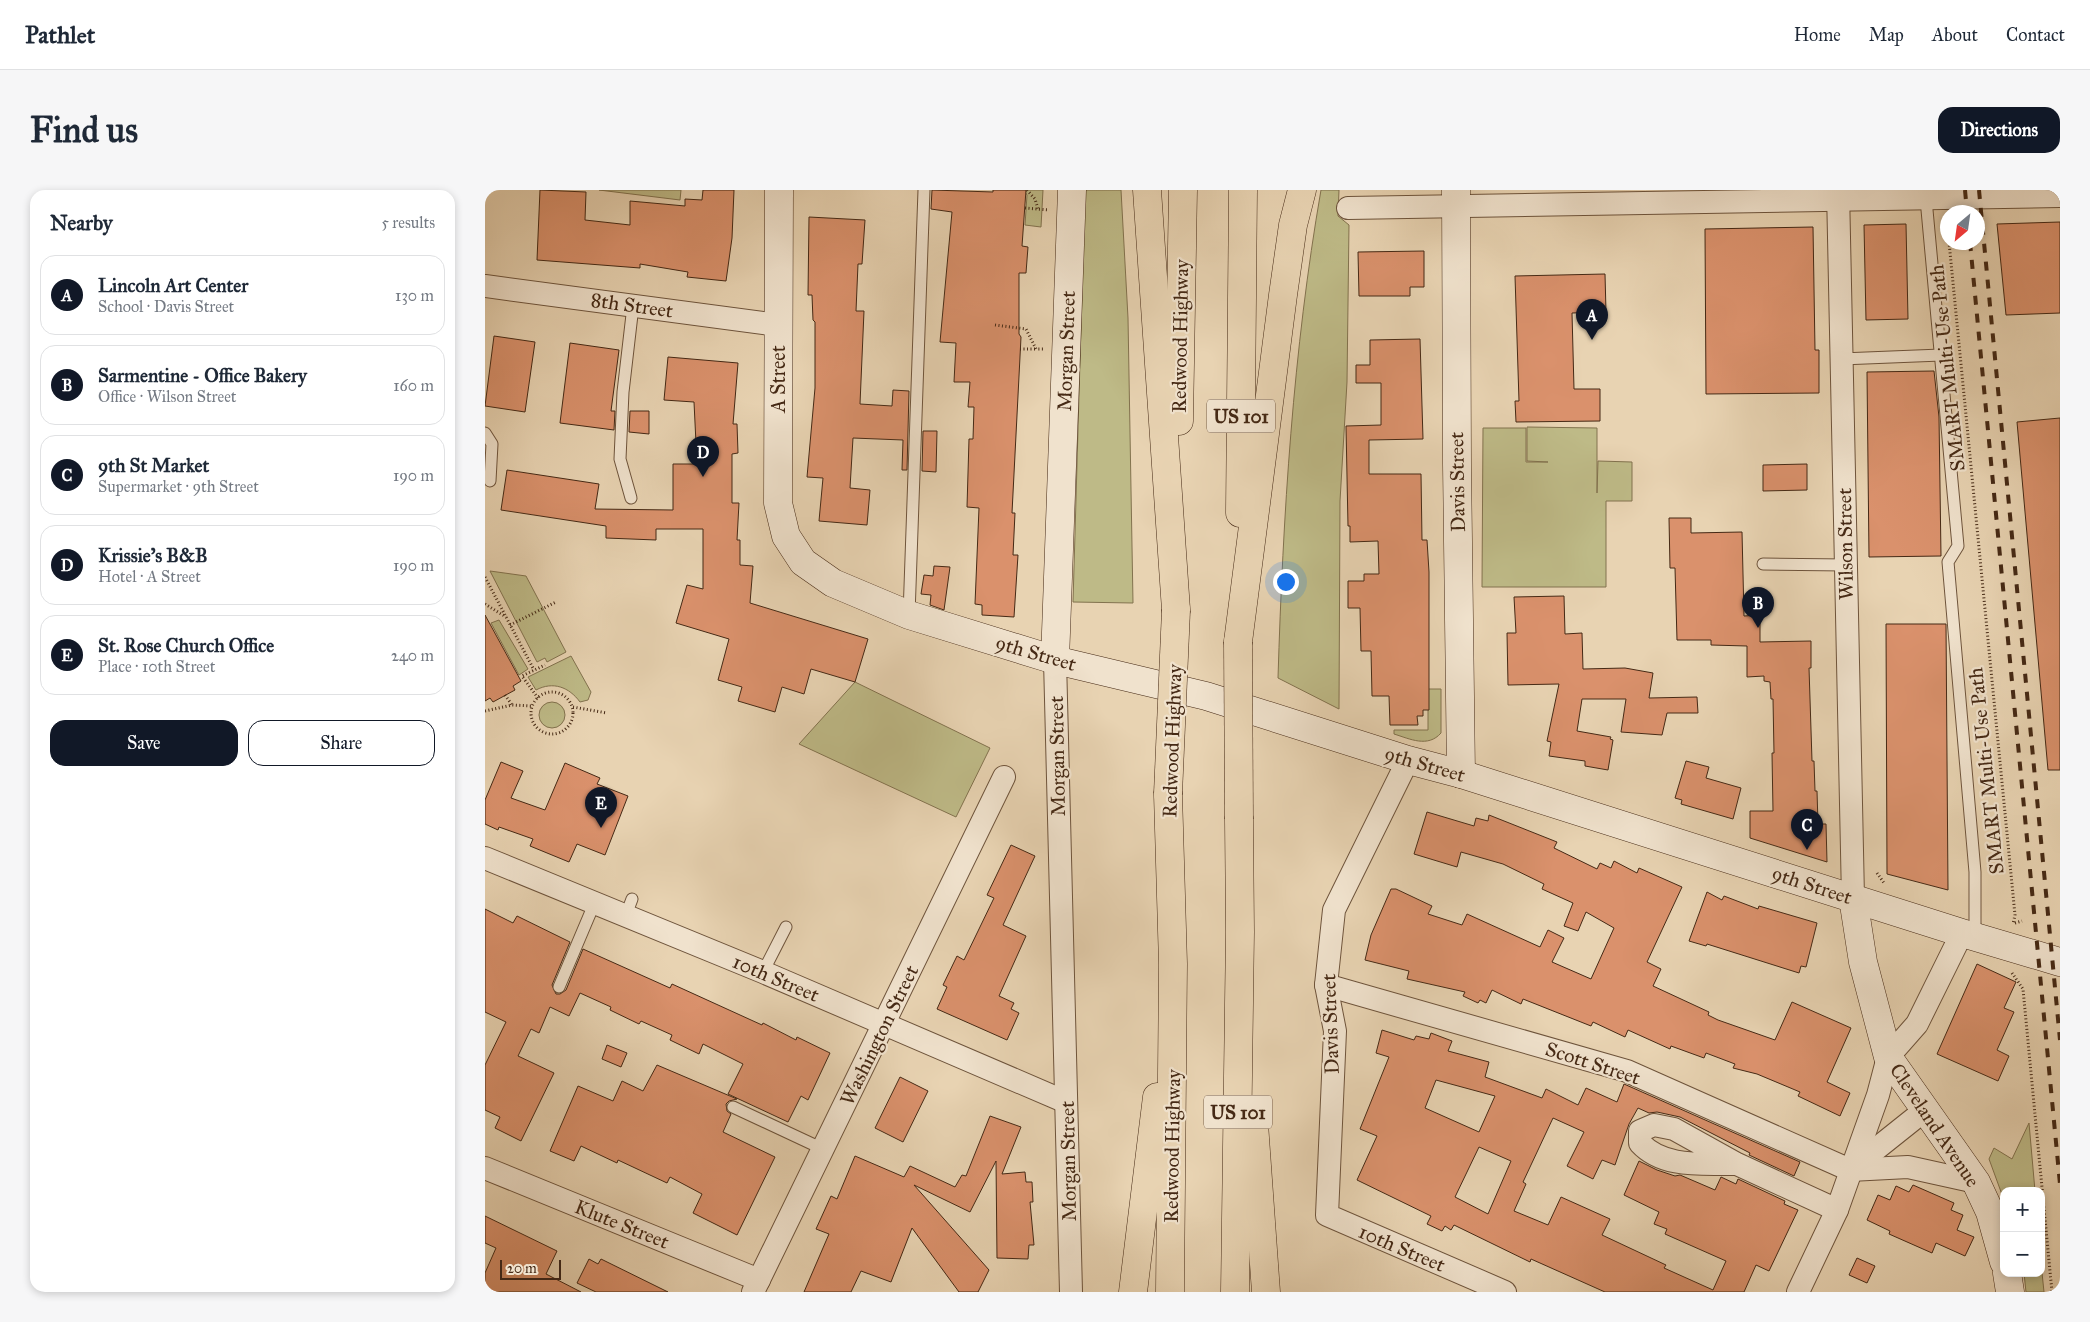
<!DOCTYPE html>
<meta charset="utf-8">
<style>
body{margin:0;font-family:"IM FELL Great Primer",serif;background:#f6f6f7;color:#1f2937}
.controls{position:absolute;right:15px;bottom:15px;display:grid;overflow:hidden;border-radius:10px;box-shadow:0 2px 8px #0003}
.controls button{width:45px;height:45px;display:grid;place-items:center;padding:0;border:0;border-bottom:1px solid #e0e1e3;background:#fff;color:#1f2937;font:25px sans-serif}
.compass{position:absolute;left:1455px;top:15px;width:45px;height:45px;border-radius:50%;background:#fff;box-shadow:0 2px 8px #0003;rotate:209deg}
.scale{position:absolute;left:15px;bottom:12px;width:61px;box-sizing:border-box;padding-left:5px;border:2px solid #452915;border-top:0;font-size:14px;line-height:18px;white-space:nowrap;color:#452915;-webkit-text-stroke:4px #f0e2cd;paint-order:stroke}
.you{position:absolute;left:800px;top:391px;width:18px;height:18px;margin:-12px;border:4px solid #fff;border-radius:50%;background:#1a73e8;box-shadow:0 0 0 8px #1a73e833}
.badge{display:grid;place-items:center;width:32px;height:32px;border-radius:50%;background:#111827;color:#fff;font-size:16px;font-weight:700}
.pin{position:absolute;translate:-50% -41px;filter:drop-shadow(0 1px 2px #0008)}
.pin::after{content:'';position:absolute;top:26px;width:18px;height:15px;background:inherit;clip-path:polygon(0 0,100% 0,50% 100%)}
.list{margin:0;padding:0;list-style:none}
h2{display:flex;justify-content:space-between;align-items:center;height:65px;margin:0;padding:0 20px;font-size:21px}
h2 small{font-size:16px;font-weight:400;color:#747a83}
.list li{display:grid;grid-template-columns:32px 1fr auto;gap:15px;align-items:center;box-sizing:border-box;height:80px;margin:0 10px 10px;padding:0 10px;border:1px solid #e0e1e3;border-radius:15px}
.list b{display:block;font-size:19px;white-space:nowrap}
.list p{margin:0;font-size:16px;white-space:nowrap;color:#747a83}
.list em{font-size:16px;font-style:normal;color:#747a83}
.actions{display:flex;gap:10px;padding:15px 20px}
.actions a{flex:1;padding:11px 0;border:1px solid #111827;border-radius:15px;text-align:center;font-size:18px;color:#111827}
.actions .main{background:#111827;color:#fff}
.map{position:relative;flex:none;width:1575px;height:1102px;overflow:hidden;border-radius:15px}
header{display:flex;align-items:center;gap:30px;box-sizing:border-box;height:70px;padding:0 25px;background:#fff;border-bottom:1px solid #e0e1e3}
header strong{font-size:24px}
nav{display:flex;gap:28px;margin-inline-start:auto;font-size:18px}
.intro{display:flex;align-items:center;justify-content:space-between;box-sizing:border-box;height:120px;padding:0 30px}
h1{margin:0;font-size:35px}
.button{padding:12px 22px;border-radius:15px;background:#111827;color:#fff;font-size:18px;font-weight:700}
main{display:flex;gap:30px;padding:0 30px}
aside{flex:1;background:#fff;border-radius:15px;box-shadow:0 2px 8px #0003}
.map>svg:first-child{display:block}
.green{fill:#beba87;stroke:#82724e}
.building{fill:#da916c;stroke:#452915;fill-rule:evenodd}
.lines{fill:none;stroke-linecap:round;stroke-linejoin:round}
.lane-casing{stroke:#6e543c;stroke-width:13}
.street-casing{stroke:#6e543c;stroke-width:24}
.secondary-casing{stroke:#452915;stroke-width:29}
.highway-casing{stroke:#452915;stroke-width:29}
.path{stroke:#452915;stroke-width:3;stroke-dasharray:1 2.5;stroke-linecap:butt}
.lane{stroke:#f0e2cd;stroke-width:11}
.street{stroke:#f0e2cd;stroke-width:22}
.secondary{stroke:#f0e2cd;stroke-width:28}
.highway{stroke:#e8d3b2;stroke-width:28}
.rail{stroke:#452915;stroke-width:4;stroke-dasharray:9 9;stroke-linecap:butt}
.highway-bridge-casing{stroke:#452915;stroke-width:29;stroke-linecap:butt}
.highway-bridge{stroke:#e8d3b2;stroke-width:28}
.labels{text-anchor:middle;stroke-width:4.5;stroke-linejoin:round;paint-order:stroke}
.shield{fill:#f0e2cd;stroke:#78604c;stroke-width:1}
.shield-label{font-size:19px;font-weight:bold;fill:#452915}
.street-label{font-size:20px;fill:#452915;stroke:#f0e2cd}
</style>
<header>
<strong>Pathlet</strong>
<nav><a>Home</a><a>Map</a><a>About</a><a>Contact</a></nav>
</header>
<div class="intro"><h1>Find us</h1><a class="button">Directions</a></div>
<main>
<aside>
<h2>Nearby<small>5 results</small></h2>
<ul class="list">
<li><span class="badge">A</span><div><b>Lincoln Art Center</b><p>School · Davis Street</p></div><em>130 m</em></li>
<li><span class="badge">B</span><div><b>Sarmentine - Office Bakery</b><p>Office · Wilson Street</p></div><em>160 m</em></li>
<li><span class="badge">C</span><div><b>9th St Market</b><p>Supermarket · 9th Street</p></div><em>190 m</em></li>
<li><span class="badge">D</span><div><b>Krissie's B&amp;B</b><p>Hotel · A Street</p></div><em>190 m</em></li>
<li><span class="badge">E</span><div><b>St. Rose Church Office</b><p>Place · 10th Street</p></div><em>240 m</em></li>
</ul>
<div class="actions"><a class="main">Save</a><a>Share</a></div>
</aside>
<div class="map">
<svg width="1575" height="1102" viewBox="0 0 1575 1102">
<rect width="100%" height="100%" fill="#e8d3b2"/>
<filter id="stains"><feTurbulence type="fractalNoise" baseFrequency=".004" numOctaves="4"/><feColorMatrix values="0 0 0 0 .2 0 0 0 0 .09 0 0 0 0 .02 0 0 0 .5 -.17"/></filter>
<radialGradient id="worn" r=".72"><stop offset=".6" stop-color="#630" stop-opacity="0"/><stop offset="1" stop-color="#630" stop-opacity=".3"/></radialGradient>
<g class="green">
<path d="M114,0H196L195,10Z"/>
<path d="M539,0H558L556,37L540,35L542,5Z"/>
<path d="M600,0H636L643,128L648,413L588,412Z"/>
<path d="M836,0H854L853,26L864,35L862,192L855,311L854,519L793,488C798,325 808,161 836,0Z"/>
<path d="M1042,237L1112,238V303L1113,271L1147,272V311H1121V397H997L998,238H1041V272H1063L1042,271Z"/>
<path d="M5,381L41,386L81,462L62,472L60,468L52,472Z"/>
<path d="M14,430L43,479L34,485L6,433Z"/>
<path d="M86,466L106,502L103,510L95,512C84,497 68,491 51,500L43,487Z"/>
<path d="M370,492L505,558L471,627L314,554Z"/>
<path d="M943,499H956V543C943,558 925,549 909,544V540H943Z"/>
<circle cx="67" cy="525" r="13"/>
<path d="M1544,933L1550,1001H1519V1010L1504,969L1509,958L1527,969Z"/>
<path d="M1556,1073L1559,1102H1541L1539,1083H1556Z"/>
</g>
<g class="building">
<path d="M55,0L101,2L100,30L145,35V11L200,16V9L217,10L218,0H249L247,48L241,91L202,87L203,82L155,74V78L52,70Z"/>
<path d="M447,0L508,2V0H541L537,56L543,57L541,83H534V144L536,147L527,323H530L528,365H533L529,427L497,425V415L490,414L494,318L482,317L484,249H488L489,217H483L485,192H469L471,153L455,152L467,22L446,19Z"/>
<path d="M324,27L380,30L377,74H373L371,121H379L375,214L407,216L408,200L424,201L422,280H417L418,250L368,248L365,298L385,300L382,335L334,331L338,288L322,287L330,198V132L328,130L327,105H323Z"/>
<path d="M1575,32V123L1521,125L1512,34Z"/>
<path d="M1421,34L1423,129L1381,130L1379,35Z"/>
<path d="M1328,37L1330,160H1334V203L1221,204L1220,39Z"/>
<path d="M939,61V97H925V106H874L873,62Z"/>
<path d="M1120,84L1121,122L1087,123L1089,199H1115V231L1031,232L1030,211H1034L1030,86Z"/>
<path d="M9,146L50,152L40,222L0,216Z"/>
<path d="M935,149L938,249L884,250V284H936L937,350H942L944,382V520H938V526H932L933,535H905L904,506H887L886,461H876L875,418H863V391H879V384H894L893,351L865,352V336H863L861,236L896,235V193H871V175H885V150Z"/>
<path d="M85,153L134,160L126,221H130L129,240L75,233Z"/>
<path d="M183,167L253,173L248,234H252L253,263L247,264V313H254L252,350H255V375L268,376L265,413L383,449L370,492L326,479L319,504L297,497L290,522L253,511L257,497L233,490L244,449L191,433L202,395L218,399V339H171V350L121,348V336L16,320L22,280L114,294L110,319L188,320V274H212L209,212L179,210Z"/>
<path d="M1449,181L1454,227L1456,366L1384,367L1382,182Z"/>
<path d="M145,221H164V244L144,242Z"/>
<path d="M1575,228V580H1563L1532,232Z"/>
<path d="M438,241H452L451,282L437,281Z"/>
<path d="M1322,274V300L1278,301V275Z"/>
<path d="M1184,328H1206V343L1257,342L1259,426L1275,425V452L1326,451V478H1324L1327,571H1329L1330,601H1332L1333,634H1341L1342,672L1265,648V621H1288L1287,563H1289L1288,509H1286L1285,492L1279,491V486L1262,487V456L1226,455V450H1192L1190,378H1185Z"/>
<path d="M449,376L465,377L459,420L445,415L446,405L436,404L439,385L448,386Z"/>
<path d="M1079,406L1080,444L1097,443L1098,479L1140,478L1168,483L1164,508L1212,507L1213,523H1182L1177,545L1136,542L1141,509H1097L1092,541L1126,547L1125,549L1128,550L1123,580L1100,576V571L1064,566L1066,552L1062,551L1074,494L1023,495L1022,443H1031L1029,407Z"/>
<path d="M0,425L36,491L28,496L30,500L8,512L5,508L0,511Z"/>
<path d="M1401,434H1461L1463,700L1402,684Z"/>
<path d="M1201,571L1224,577L1221,588L1256,598L1248,629L1196,614L1197,610L1190,608Z"/>
<path d="M16,572L38,581L26,608L60,620L80,573L115,588L112,594L143,606L120,665L92,654L84,672L45,656L48,649L14,637L13,640L0,634V610Z"/>
<path d="M942,622L989,636L991,628L1003,631L1004,625L1072,652L1069,658L1112,679L1115,673L1126,678L1129,671L1152,683L1154,678L1197,697L1162,772L1176,779L1168,796L1224,822L1223,825L1233,830L1290,850L1307,812L1366,838L1342,892L1365,903L1355,926L1313,906L1315,902L1272,884L1248,878L1250,874L1221,863L1219,868L1186,856L1185,859L1143,840L1140,847L1108,832L1106,836L1038,809L1036,814L1007,800L1001,813L995,810L993,813L978,806L980,802L922,789L924,781L880,770L886,745L906,699H911L947,716L943,724L977,735L982,724L1055,757L1063,740L1079,748L1067,772L1106,789L1129,738L1101,722L1093,741L1079,736L1088,713L1057,699L1059,694L1018,674L976,662L972,677L929,664Z"/>
<path d="M526,655L550,666L518,735L541,746L514,806L529,813L526,819L534,823L522,850L452,819L462,797L458,795L472,766L479,770L509,708L502,705Z"/>
<path d="M1222,702L1237,710L1239,706L1273,719L1274,716L1332,733L1321,777L1316,776L1314,783L1222,754L1221,756L1204,751Z"/>
<path d="M0,719L28,733L32,726L85,752L67,795L71,804H75L81,800L98,759L185,798L187,794L277,835L278,833L311,850L312,847L345,863L323,910L316,906L303,932L243,904L258,874L218,854L214,864L185,850L187,845L156,831L154,834L125,820L126,817L95,803L84,826L65,817L54,843L46,839L33,866L69,883L36,951L10,938L15,927L0,920V875L21,832L0,822Z"/>
<path d="M1492,774L1531,792L1519,818L1529,822L1512,860L1524,866L1513,891L1452,864Z"/>
<path d="M897,840L929,850L931,846L944,849L946,843L967,851L963,861L1004,872L1000,887L1057,908L1061,899L1093,915L1101,898L1132,912L1139,894L1315,972L1309,986L1264,965L1265,963L1195,927L1172,922L1164,923L1153,918L1144,934L1130,975L1117,970L1108,989L1082,976L1099,942L1068,928L1038,992L1041,994L1029,1021L1063,1035L1076,1007L1125,1029L1117,1045L1181,1075L1179,1078L1228,1100L1241,1071L1180,1044L1182,1039L1169,1034L1174,1022L1139,1005L1154,971L1172,980L1190,986L1195,985L1230,1000L1236,987L1251,994L1253,989L1300,1011L1299,1014L1313,1020L1284,1081L1271,1075L1259,1102H1120L1046,1069L1045,1072L969,1035L966,1040L960,1036L957,1041L942,1034L946,1026L872,990L892,946L875,939L904,867L891,863ZM951,890L1010,906L994,942L940,918ZM994,957L1026,971L1003,1024L970,1007Z"/>
<path d="M122,855L142,863L136,877L117,869Z"/>
<path d="M172,875L252,909L244,911L241,914L242,921L246,924L238,942L290,967L252,1045L208,1023L217,1004L185,987L182,993L133,970L132,973L96,956L89,971L65,961L93,896L128,911L137,891L158,901Z"/>
<path d="M415,887L443,901L418,952L390,938Z"/>
<path d="M505,926L536,937L517,984L540,982L541,992H547L548,1012H545L549,1055H544L543,1069L512,1068L511,971L485,1022L429,995L504,1080L493,1102H474L427,1038L406,1092L376,1081L366,1102H319L344,1044L331,1039L346,1006L352,1009L370,966L419,987L425,976L470,997L477,985L481,986Z"/>
<path d="M1428,995L1469,1013L1466,1020L1478,1025L1472,1040L1489,1047L1480,1066L1451,1053L1447,1063L1404,1044L1405,1041L1382,1030L1393,1005L1405,1010L1411,996L1424,1002Z"/>
<path d="M0,1026L72,1061L61,1084L96,1102H0V1083L11,1058L0,1053Z"/>
<path d="M1372,1068L1390,1076L1382,1093L1364,1085Z"/>
<path d="M104,1069L113,1074L116,1069L183,1102H111L92,1093Z"/>
</g>
<g class="lines">
<g class="lane-casing">
<g id="lane">
<path d="M1441,9L1473,356L1463,372L1490,682V747"/>
<path d="M1356,169L1456,165"/>
<path d="M0,243L7,254L5,291"/>
<path d="M146,308L135,269L138,202L148,116"/>
<path d="M1278,374L1361,375"/>
<path d="M424,425L439,0"/>
<path d="M141,725L147,709"/>
<path d="M278,782L301,737"/>
<path d="M74,797L110,712"/>
<path d="M248,917L338,959"/>
</g>
</g>
<g class="street-casing">
<g id="street">
<path d="M1353,0L1368,708"/>
<path d="M863,18L1575,6"/>
<path d="M0,96L293,135"/>
<path d="M570,470L586,1102"/>
<path d="M923,570L849,720L841,795L850,841L842,1025L1020,1102"/>
<path d="M0,668L278,782L581,912"/>
<path d="M841,795L1142,881L1365,980L1423,977L1491,992"/>
<path d="M1252,974C1219,973 1179,979 1155,953V941L1169,935L1189,939L1252,974L1352,1020"/>
<path d="M0,978L274,1090"/>
<path d="M1366,979L1440,920"/>
<path d="M268,1102L519,587"/>
<path d="M1313,1102L1352,1020L1393,905L1403,867L1432,834L1477,743"/>
</g>
</g>
<g class="secondary-casing">
<g id="secondary">
<path d="M294,0L293,313L301,346L318,372L348,393L424,425L570,470L721,506L923,570L976,584L1477,743L1575,772"/>
<path d="M971,0L972,274L976,584"/>
<path d="M570,470L587,0"/>
<path d="M1368,708L1378,772L1403,867L1491,992L1505,1022L1519,1072"/>
<path d="M1522,1083L1525,1102"/>
</g>
</g>
<g class="highway-casing">
<g id="highway">
<path d="M662,0L691,420"/>
<path d="M694,231L698,0"/>
<path d="M755,323L758,0"/>
<path d="M753,452L798,105L808,35L817,0"/>
<path d="M683,604L688,774L685,1102"/>
<path d="M769,934L781,1102"/>
<path d="M648,1102L672,907"/>
<path d="M750,1102L755,742L754,629"/>
</g>
</g>
<g class="path">
<path d="M542,0L550,9L553,19"/>
<path d="M540,18L564,20"/>
<path d="M1464,52L1530,725L1528,734"/>
<path d="M510,135L541,139L551,159H559"/>
<path d="M535,159H551"/>
<path d="M0,387L49,480"/>
<path d="M0,414L21,427"/>
<path d="M25,435L71,412"/>
<circle cx="67" cy="523" r="21"/>
<path d="M20,505L27,515"/>
<path d="M53,508L37,486L60,475"/>
<path d="M88,517L122,523"/>
<path d="M0,521L27,515L47,516"/>
<path d="M1392,683L1399,693"/>
<path d="M1530,733L1537,731"/>
<path d="M1527,783L1538,799L1567,1102"/>
</g>
<use href="#lane" class="lane"/>
<use href="#street" class="street"/>
<use href="#secondary" class="secondary"/>
<use href="#highway" class="highway"/>
<g class="rail">
<path d="M1480,0L1482,22"/>
<path d="M1494,0L1575,850"/>
<path d="M1485,52L1575,994"/>
</g>
<g class="highway-bridge-casing">
<g id="highway-bridge">
<path d="M753,452L754,629"/>
<path d="M683,604L691,420"/>
</g>
</g>
<use href="#highway-bridge" class="highway-bridge"/>
</g>
<g class="labels">
<g class="shield">
<rect x="722" y="209.5" width="68" height="33" rx="4"/>
<rect x="719" y="905.5" width="68" height="33" rx="4"/>
</g>
<g class="shield-label">
<text x="756" y="233">US 101</text>
<text x="753" y="929">US 101</text>
</g>
<g class="street-label">
<text transform="translate(147 115) rotate(8)" y="7">8th Street</text>
<text transform="translate(695 146) rotate(-89)" y="7">Redwood Highway</text>
<text transform="translate(581 161) rotate(-88)" y="7">Morgan Street</text>
<text transform="translate(1462 178) rotate(-96)" y="7">SMART Multi-Use Path</text>
<text transform="translate(293 189) rotate(-90)" y="7">A Street</text>
<text transform="translate(972 292) rotate(-91)" y="7">Davis Street</text>
<text transform="translate(1360 354) rotate(-91)" y="7">Wilson Street</text>
<text transform="translate(551 463) rotate(16)" y="7">9th Street</text>
<text transform="translate(687 551) rotate(-88)" y="7">Redwood Highway</text>
<text transform="translate(572 566) rotate(-91)" y="7">Morgan Street</text>
<text transform="translate(940 574) rotate(16)" y="7">9th Street</text>
<text transform="translate(1501 581) rotate(-96)" y="7">SMART Multi-Use Path</text>
<text transform="translate(1327 695) rotate(18)" y="7">9th Street</text>
<text transform="translate(291 788) rotate(23)" y="7">10th Street</text>
<text transform="translate(845 834) rotate(-92)" y="7">Davis Street</text>
<text transform="translate(394 845) rotate(-64)" y="7">Washington Street</text>
<text transform="translate(1108 873) rotate(18)" y="7">Scott Street</text>
<text transform="translate(1450 935) rotate(56)" y="7">Cleveland Avenue</text>
<text transform="translate(687 956) rotate(-89)" y="7">Redwood Highway</text>
<text transform="translate(583 971) rotate(-91)" y="7">Morgan Street</text>
<text transform="translate(137 1034) rotate(22)" y="7">Klute Street</text>
<text transform="translate(917 1058) rotate(23)" y="7">10th Street</text>
</g>
</g>
<rect width="100%" height="100%" filter="url(#stains)"/>
<rect width="100%" height="100%" fill="url(#worn)"/>
</svg>
<div class="controls">
<button>+</button>
<button>−</button>
</div>
<svg class="compass" viewBox="-18 -18 36 36"><path d="M0-13l5 13h-10z" fill="#e53935"/><path d="M0 13l5-13h-10z" fill="#747a83"/></svg>
<div class="scale">20 m</div>
<div class="you"></div>
<div class="pin badge" style="left:1107px;top:150px">A</div>
<div class="pin badge" style="left:1273px;top:438px">B</div>
<div class="pin badge" style="left:1322px;top:660px">C</div>
<div class="pin badge" style="left:218px;top:287px">D</div>
<div class="pin badge" style="left:116px;top:638px">E</div>
</div>
</main>
